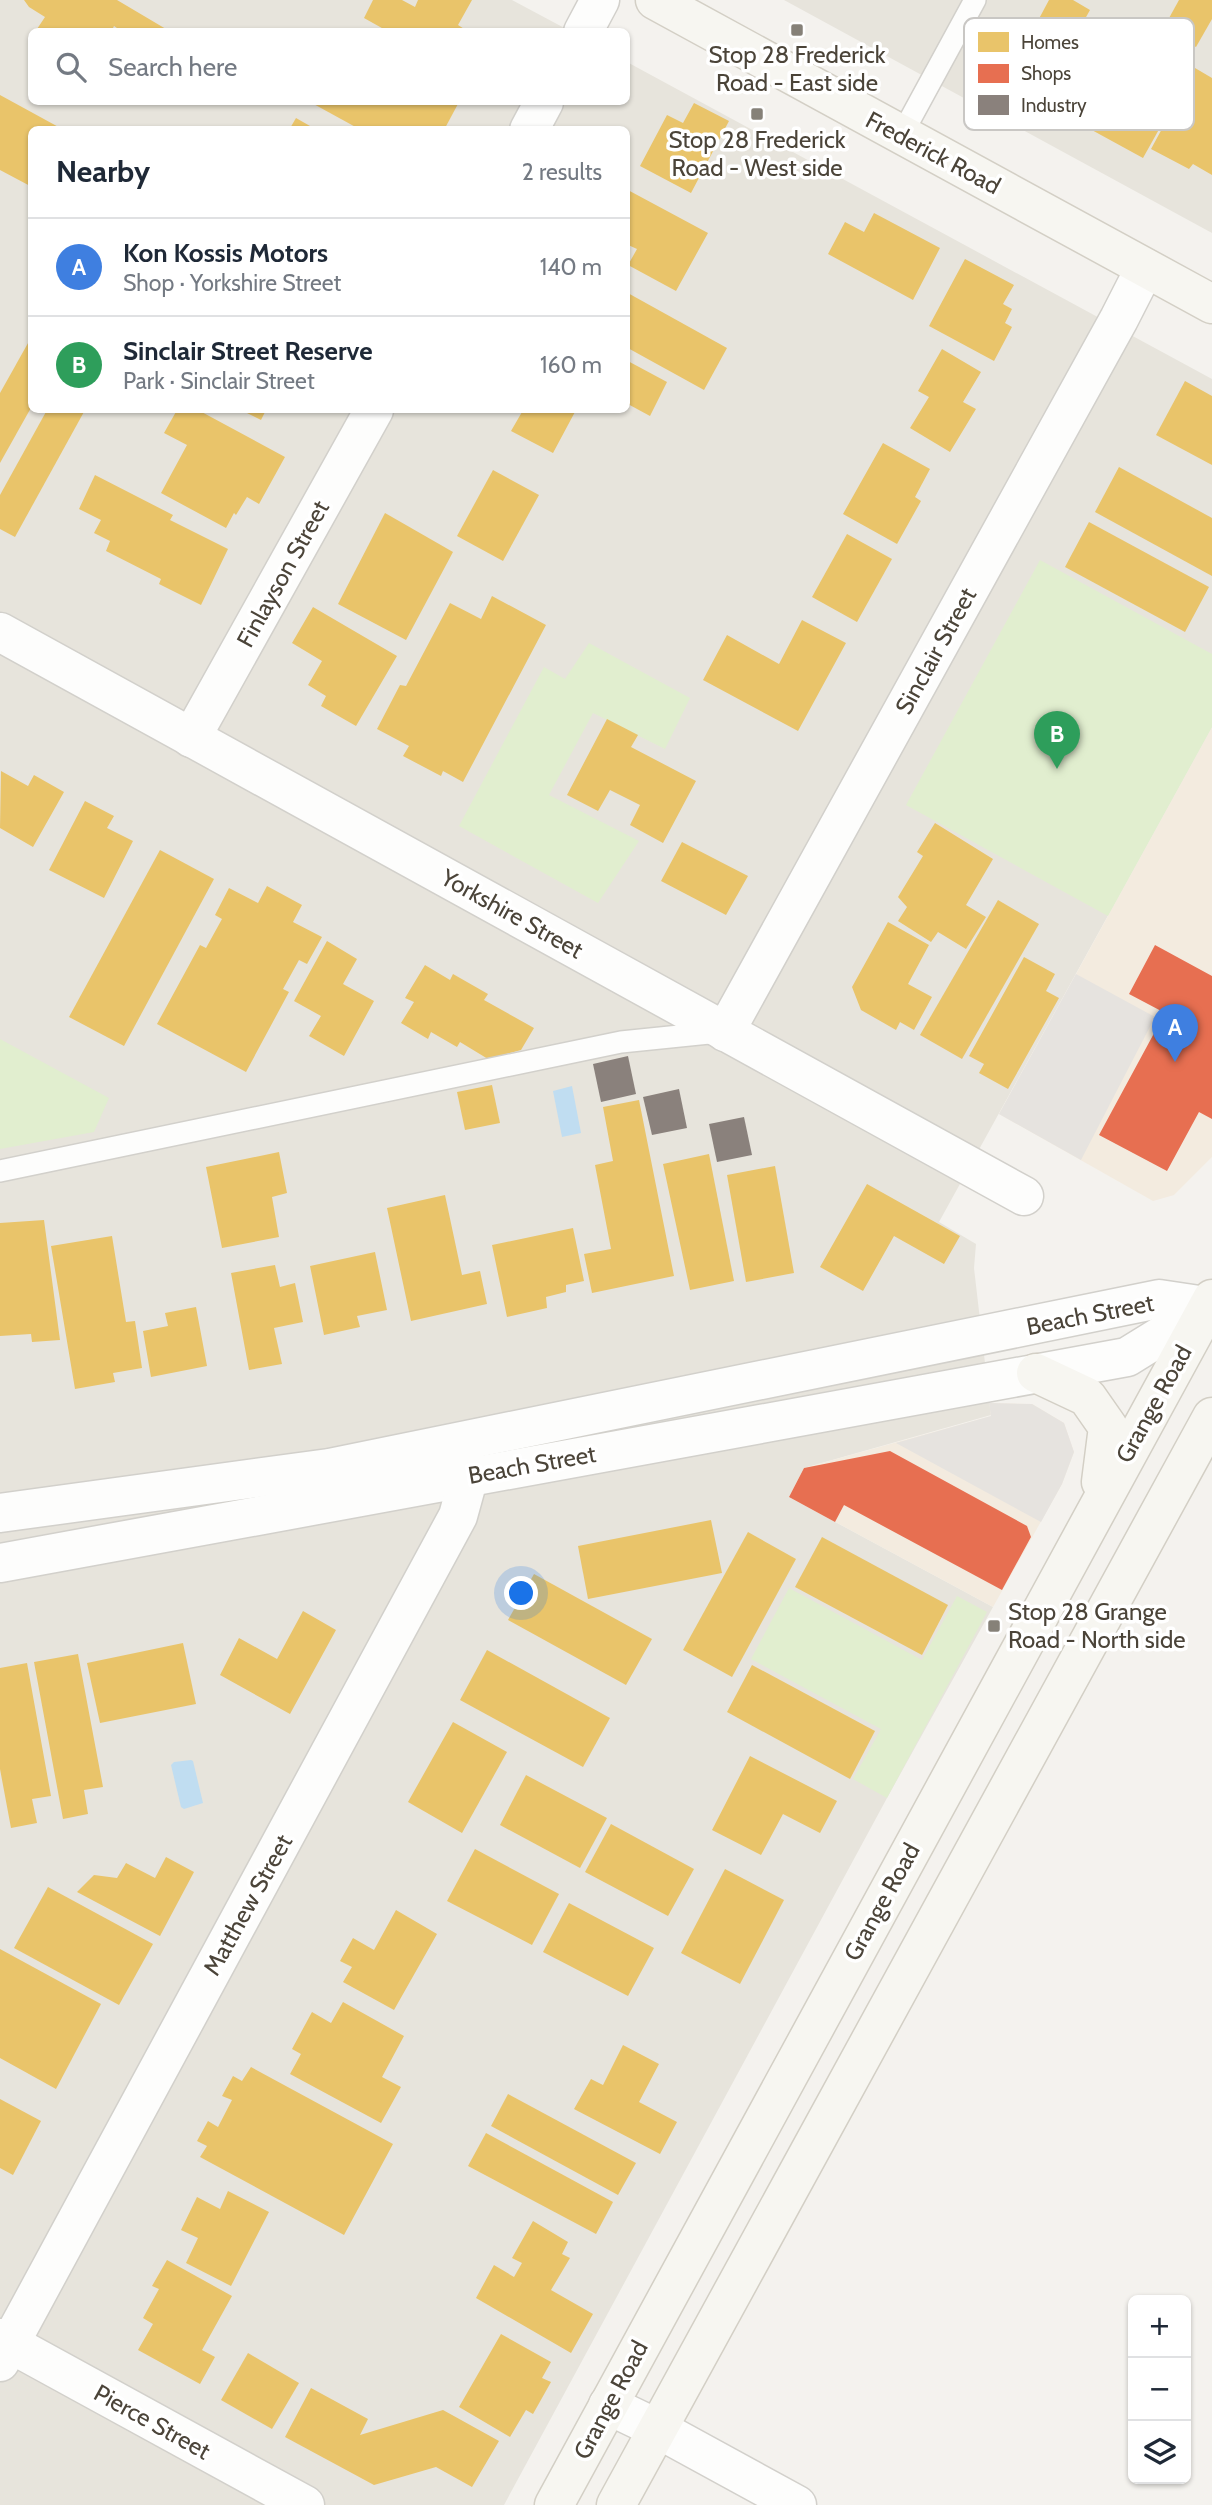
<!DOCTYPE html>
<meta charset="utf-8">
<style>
body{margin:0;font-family:Cabin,sans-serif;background:#f2f2f3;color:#1f2937}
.controls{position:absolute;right:21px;bottom:21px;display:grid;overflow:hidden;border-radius:10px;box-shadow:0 2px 5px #0004}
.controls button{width:63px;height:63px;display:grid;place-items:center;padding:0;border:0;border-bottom:2px solid #e0e1e3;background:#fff;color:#1f2937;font:35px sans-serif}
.you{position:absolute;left:522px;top:1594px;width:24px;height:24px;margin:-18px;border:5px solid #fff;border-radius:50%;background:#1a73e8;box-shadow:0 0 0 10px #1a73e833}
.badge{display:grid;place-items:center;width:46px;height:46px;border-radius:50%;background:#868178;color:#fff;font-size:23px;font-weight:700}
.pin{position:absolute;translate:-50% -58px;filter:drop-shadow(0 2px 4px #0008)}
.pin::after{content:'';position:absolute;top:37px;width:24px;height:21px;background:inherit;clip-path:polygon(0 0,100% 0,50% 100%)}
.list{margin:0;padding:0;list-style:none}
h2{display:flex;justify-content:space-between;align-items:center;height:91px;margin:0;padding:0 28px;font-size:30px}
h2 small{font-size:23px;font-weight:400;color:#747a83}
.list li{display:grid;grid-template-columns:46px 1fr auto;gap:21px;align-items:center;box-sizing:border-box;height:98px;padding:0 28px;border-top:2px solid #e0e1e3}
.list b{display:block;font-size:26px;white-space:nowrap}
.list p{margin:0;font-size:23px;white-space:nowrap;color:#747a83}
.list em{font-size:23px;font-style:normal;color:#747a83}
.icon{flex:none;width:38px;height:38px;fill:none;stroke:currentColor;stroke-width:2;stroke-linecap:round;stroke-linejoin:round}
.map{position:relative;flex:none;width:1212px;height:2505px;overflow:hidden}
.search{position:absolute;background:#fff;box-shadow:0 2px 5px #0004;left:28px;top:28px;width:602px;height:77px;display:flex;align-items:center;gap:18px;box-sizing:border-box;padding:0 24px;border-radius:10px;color:#747a83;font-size:26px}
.panel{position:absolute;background:#fff;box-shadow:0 2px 5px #0004;left:28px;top:126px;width:602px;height:287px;border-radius:10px}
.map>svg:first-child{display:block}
.residential{fill:#e7e4dc;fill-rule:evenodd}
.commercial{fill:#f3ebdf}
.green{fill:#e1eecf}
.parking{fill:#e6e3df}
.water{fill:#c0ddf1}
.homes{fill:#e9c46a}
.shops{fill:#e76f51}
.industry{fill:#8a817c}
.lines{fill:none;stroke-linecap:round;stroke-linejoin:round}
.lane-casing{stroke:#d2d0cb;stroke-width:24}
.street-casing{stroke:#d2d0cb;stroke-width:41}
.secondary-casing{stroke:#d3cfc5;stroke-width:41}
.lane{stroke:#fdfdfc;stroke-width:21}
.street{stroke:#fdfdfc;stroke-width:38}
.secondary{stroke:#f7f6f1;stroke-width:38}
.poi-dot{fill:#868178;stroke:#fff;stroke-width:2.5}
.labels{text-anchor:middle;stroke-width:7;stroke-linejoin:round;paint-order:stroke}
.poi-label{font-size:24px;fill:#4b4439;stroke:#fff}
.street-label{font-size:24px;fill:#4b4439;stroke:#fff}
.key{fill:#fff;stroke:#c9c7c4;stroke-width:2}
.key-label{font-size:19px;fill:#4b4439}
</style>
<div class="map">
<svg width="1212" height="2505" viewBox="0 0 1212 2505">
<rect width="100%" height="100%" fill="#f4f2ee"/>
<g class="residential">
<path d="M0,0H512L570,31L32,32V102H626L627,62L1212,379V727L939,1222L976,1244L974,1268L991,1415L804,1468L789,1497L993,1607L887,1798L504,2505H0ZM32,130H626V410H32Z"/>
<path d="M784,0H1212V233Z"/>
</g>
<g class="commercial">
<path d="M1212,727V1157L1174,1195L1153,1201L999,1114Z"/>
<path d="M989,1403L1032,1404L1064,1423L1074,1452L1062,1484L993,1607L789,1497L804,1468L991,1416Z"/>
</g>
<g class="green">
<path d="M1040,560L1212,654V727L1108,916L906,805Z"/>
<path d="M589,643L690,698L665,749L593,713L549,795L639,841L598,903L459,826L544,667L565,679Z"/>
<path d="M0,1039L109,1098L94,1132L0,1149Z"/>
<path d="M789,1588L922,1660L957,1596L987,1612L887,1798L853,1779L881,1729L751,1659Z"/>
</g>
<g class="parking">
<path d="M1076,974L1155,1017L1081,1160L999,1114Z"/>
<path d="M989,1403L1032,1404L1064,1423L1074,1452L1062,1484L1041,1522L896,1443L991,1416Z"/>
</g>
<g class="water">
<path d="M572,1086L581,1133L562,1137L553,1091Z"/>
<path d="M191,1760L193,1761L203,1803L184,1809L181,1807L171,1765L174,1762Z"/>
</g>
<g class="homes">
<path d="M24,0H117L171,32H123L114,26L111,32H35L45,17L29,7Z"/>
<path d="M373,0H402L415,7L418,0H472L458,25L469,32H389L364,18Z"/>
<path d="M1049,0H1073L1090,10L1081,26L1090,30L1048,109L997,81L1013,52L1019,56Z"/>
<path d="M1179,0H1212V19L1196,47L1163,29Z"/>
<path d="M1142,20L1170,36L1130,106L1162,124L1143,158L1079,123L1105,77L1099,74L1123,31L1133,36Z"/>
<path d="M1195,68L1212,78V175L1193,164L1189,169L1151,149Z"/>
<path d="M0,95L64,130H32V187L0,170Z"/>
<path d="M310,102H459L444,130H361Z"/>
<path d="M694,103L729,121L691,193L640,166L667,115L683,123Z"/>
<path d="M296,118L317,130H289Z"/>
<path d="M626,189L708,233L676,291L628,265L637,249L626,244Z"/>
<path d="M874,213L940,248L913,300L828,254L845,222L864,232Z"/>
<path d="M965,259L1014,285L1003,304L1012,309L1005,323L1012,327L994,361L929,326Z"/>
<path d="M626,292L727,348L704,390L626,347Z"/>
<path d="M32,336V406L0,463V393Z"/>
<path d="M942,349L981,372L963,402L976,409L950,452L910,428L929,397L918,391Z"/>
<path d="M626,360L667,382L650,416L626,403Z"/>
<path d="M1185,381L1212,396V465L1156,435Z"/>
<path d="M47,410H85L15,537L0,529V495Z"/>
<path d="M177,410H198L285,457L259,504L247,497L236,515L234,513L226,528L161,493L187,445L164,433Z"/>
<path d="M241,410H266L261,420Z"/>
<path d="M516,410H576L553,453L511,431L522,412Z"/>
<path d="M883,443L930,469L915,497L921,501L897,544L843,514Z"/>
<path d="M1119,467L1212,518V576L1095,512Z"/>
<path d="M493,470L539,495L503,561L457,536Z"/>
<path d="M95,475L173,515L170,520L228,549L201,605L159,584L161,579L106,551L110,541L94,533L101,520L79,509Z"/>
<path d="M385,513L453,552L406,640L338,604Z"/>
<path d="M1089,522L1209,587L1185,632L1065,567Z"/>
<path d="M847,534L892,559L857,622L812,597Z"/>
<path d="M492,596L546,625L463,782L443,771L441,776L403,756L409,746L377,729L400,685L406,686L450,603L481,619Z"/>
<path d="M313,607L397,656L356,726L321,706L326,696L308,685L322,661L292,643Z"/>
<path d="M802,620L846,643L798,731L703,680L727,635L779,664Z"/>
<path d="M607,719L638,735L631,747L696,781L663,843L630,825L640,805L610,790L598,811L567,795Z"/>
<path d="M1,771L28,786L34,775L64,792L33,847L0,828Z"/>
<path d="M85,801L114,816L107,828L133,841L104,898L49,870Z"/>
<path d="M935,823L993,859L966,905L986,917L966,949L938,932L931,942L898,921L907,907L898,897L923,856L917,852Z"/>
<path d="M682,842L748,876L726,915L661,881Z"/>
<path d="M160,850L214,879L124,1046L69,1017Z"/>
<path d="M267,886L302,905L293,922L322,937L307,964L299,960L283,989L289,992L246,1072L157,1024L200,945L206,948L222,919L215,915L229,888L258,903Z"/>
<path d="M998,900L1039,924L962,1059L920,1035Z"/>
<path d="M888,922L929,945L908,984L932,997L914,1030L900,1022L896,1030L861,1010L852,987Z"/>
<path d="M327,941L357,959L343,984L374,1001L344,1056L309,1036L321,1016L294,1001Z"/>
<path d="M1024,957L1055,974L1046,991L1059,998L1008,1089L979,1073L984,1064L969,1056Z"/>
<path d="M425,965L450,980L453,974L488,994L484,1000L534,1028L521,1050L488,1059L460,1042L457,1047L431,1032L428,1039L401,1023L414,1002L405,998Z"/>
<path d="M492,1085L500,1123L465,1130L457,1092Z"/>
<path d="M639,1100L674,1276L592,1293L584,1254L611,1249L595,1165L613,1161L603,1107Z"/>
<path d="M279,1152L287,1193L272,1197L279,1237L222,1248L206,1167Z"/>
<path d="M709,1154L734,1281L690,1290L663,1164Z"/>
<path d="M775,1166L794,1273L746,1282L727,1175Z"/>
<path d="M867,1184L960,1236L944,1264L894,1236L863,1291L820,1267Z"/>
<path d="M445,1195L462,1275L480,1271L487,1304L411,1321L387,1208Z"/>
<path d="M44,1220L60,1340L32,1342L31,1334L0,1336V1223Z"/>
<path d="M573,1228L584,1281L566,1285V1292L546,1297L547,1308L507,1317L492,1245Z"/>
<path d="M112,1236L126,1322L135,1321L142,1368L113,1373L115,1382L75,1389L51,1246Z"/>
<path d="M375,1252L387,1310L357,1316L360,1327L324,1335L310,1266Z"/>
<path d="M275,1265L280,1287L295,1283L303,1322L274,1328L282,1364L249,1370L231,1273Z"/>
<path d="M196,1307L207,1366L151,1377L143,1331L168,1326L165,1313Z"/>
<path d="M711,1520L722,1573L588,1599L578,1546Z"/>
<path d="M748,1532L796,1559L732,1677L683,1650Z"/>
<path d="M822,1537L948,1605L922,1655L795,1587Z"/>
<path d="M534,1574L652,1639L626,1685L508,1620Z"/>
<path d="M303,1611L336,1630L290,1714L220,1675L239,1638L277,1659Z"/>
<path d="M183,1643L196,1704L100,1723L87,1663Z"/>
<path d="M487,1650L610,1718L583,1767L460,1700Z"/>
<path d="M78,1654L103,1787L84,1790L88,1814L63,1819L34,1662Z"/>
<path d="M27,1663L51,1796L32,1799L37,1823L11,1828L0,1769V1668Z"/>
<path d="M752,1665L875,1731L850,1779L727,1712Z"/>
<path d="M453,1722L507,1752L462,1833L408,1802Z"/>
<path d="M750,1756L837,1801L820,1833L783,1814L761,1855L712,1830Z"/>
<path d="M526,1775L607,1818L580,1868L500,1825Z"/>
<path d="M611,1824L694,1869L668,1916L585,1872Z"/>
<path d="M475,1849L559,1894L532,1945L447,1901Z"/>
<path d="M166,1857L194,1872L160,1936L77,1892L94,1875L117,1878L126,1863L155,1878Z"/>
<path d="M725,1869L784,1900L740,1984L681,1953Z"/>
<path d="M48,1887L153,1944L119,2005L14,1948Z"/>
<path d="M569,1903L654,1948L628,1996L543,1952Z"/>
<path d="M396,1910L437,1934L394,2010L343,1982L352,1967L340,1961L353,1938L374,1950Z"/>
<path d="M0,1949L101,2004L56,2089L0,2058Z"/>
<path d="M343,2002L404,2036L382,2077L401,2087L381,2123L290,2074L301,2054L292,2049L312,2012L331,2023Z"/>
<path d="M623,2045L659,2064L639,2102L677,2122L660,2154L574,2109L591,2079L603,2085Z"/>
<path d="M251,2067L393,2144L344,2235L200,2157L207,2146L197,2141L208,2121L218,2127L232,2100L222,2096L233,2076L242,2081Z"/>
<path d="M508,2094L636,2163L618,2195L491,2126Z"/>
<path d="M0,2099L41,2121L13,2175L0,2168Z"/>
<path d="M486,2133L613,2202L596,2234L468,2166Z"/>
<path d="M228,2191L269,2212L231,2286L186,2263L198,2238L181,2230L197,2197L220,2209Z"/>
<path d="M533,2221L568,2242L562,2254L570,2258L551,2290L593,2314L571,2353L476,2298L494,2265L514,2277L522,2263L512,2258Z"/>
<path d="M167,2260L232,2296L202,2350L215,2357L200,2384L138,2350L153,2324L143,2318L159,2289L152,2286Z"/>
<path d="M501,2334L551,2362L542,2378L551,2382L533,2414L526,2410L510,2437L459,2407Z"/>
<path d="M248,2353L299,2383L272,2429L221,2400Z"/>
<path d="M311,2388L368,2419L360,2435L443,2410L499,2441L472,2487L436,2467L374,2485L285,2437Z"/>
</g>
<g class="shops">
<path d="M1155,945L1212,976V1119L1199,1112L1167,1171L1099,1135L1165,1013L1129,994Z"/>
<path d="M890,1451L1027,1526L1031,1537L1002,1590L844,1505L835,1522L789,1497L804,1468Z"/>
</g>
<g class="industry">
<path d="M628,1056L636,1094L601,1102L593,1064Z"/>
<path d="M679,1089L687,1128L652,1135L643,1097Z"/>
<path d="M744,1117L752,1155L717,1162L709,1124Z"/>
</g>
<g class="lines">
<g class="lane-casing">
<g id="lane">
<path d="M901,136L975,0"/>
<path d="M0,1171L621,1042L719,1032"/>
</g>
</g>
<g class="street-casing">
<g id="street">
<path d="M583,32L600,0"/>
<path d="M529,130L544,102"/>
<path d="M0,632L1024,1196"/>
<path d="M191,738L374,410"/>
<path d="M725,1032L1119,319L1145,268"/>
<path d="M0,1513L329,1468L1159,1299L1212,1307"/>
<path d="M0,1563L1127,1357L1208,1307"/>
<path d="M0,2338L305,2505"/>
<path d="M0,2362L458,1516L469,1476L464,1456"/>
<path d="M608,2405L658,2429L797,2505"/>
</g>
</g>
<g class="secondary-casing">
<g id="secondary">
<path d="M655,0L1212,304"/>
<path d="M1036,1373L1087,1397L1108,1427L1101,1482"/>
<path d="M554,2505L1212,1299"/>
<path d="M616,2505L1212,1417"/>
</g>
</g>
<use href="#lane" class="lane"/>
<use href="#street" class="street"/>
<use href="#secondary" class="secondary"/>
</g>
<g class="poi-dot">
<rect x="790" y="23" width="14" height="14" rx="3.5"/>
<rect x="750" y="107" width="14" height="14" rx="3.5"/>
<rect x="987" y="1619" width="14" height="14" rx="3.5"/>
</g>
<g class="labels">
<g class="poi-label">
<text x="797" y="63">Stop 28 Frederick<tspan x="797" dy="28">Road - East side</tspan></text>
<text x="757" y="148">Stop 28 Frederick<tspan x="757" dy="28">Road - West side</tspan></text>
<text x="1008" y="1620" text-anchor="start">Stop 28 Grange<tspan x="1008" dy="28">Road - North side</tspan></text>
</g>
<g class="street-label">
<text transform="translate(933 153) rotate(28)" y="8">Frederick Road</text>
<text transform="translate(283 574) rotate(-61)" y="8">Finlayson Street</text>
<text transform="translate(936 651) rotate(-61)" y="8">Sinclair Street</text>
<text transform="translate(512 914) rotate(29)" y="8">Yorkshire Street</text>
<text transform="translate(1090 1315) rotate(-11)" y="8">Beach Street</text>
<text transform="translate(1154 1404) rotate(-61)" y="8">Grange Road</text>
<text transform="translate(532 1465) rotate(-10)" y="8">Beach Street</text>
<text transform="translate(882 1902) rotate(-61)" y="8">Grange Road</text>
<text transform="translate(248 1905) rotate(-61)" y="8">Matthew Street</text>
<text transform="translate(611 2400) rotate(-62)" y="8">Grange Road</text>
<text transform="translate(152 2422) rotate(29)" y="8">Pierce Street</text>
</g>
</g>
<rect x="964" y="18" width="230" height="112" rx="10" class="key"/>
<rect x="978" y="32" width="31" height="20" fill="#e9c46a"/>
<rect x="978" y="64" width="31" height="19" fill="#e76f51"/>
<rect x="978" y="95" width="31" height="20" fill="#8a817c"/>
<g class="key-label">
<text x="1021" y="49">Homes</text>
<text x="1021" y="80">Shops</text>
<text x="1021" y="112">Industry</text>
</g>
</svg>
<div class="controls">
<button>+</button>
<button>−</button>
<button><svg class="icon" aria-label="layers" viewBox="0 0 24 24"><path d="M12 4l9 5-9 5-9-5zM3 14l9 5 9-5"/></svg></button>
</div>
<div class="you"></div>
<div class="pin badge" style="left:1175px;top:1062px;background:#3f7fe0">A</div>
<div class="pin badge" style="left:1057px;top:769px;background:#2e9e5b">B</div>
<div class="search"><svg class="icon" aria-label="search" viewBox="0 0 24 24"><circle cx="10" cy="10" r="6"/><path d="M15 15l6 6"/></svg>Search here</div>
<section class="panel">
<h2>Nearby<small>2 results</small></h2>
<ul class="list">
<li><span class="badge" style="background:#3f7fe0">A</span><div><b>Kon Kossis Motors</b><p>Shop · Yorkshire Street</p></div><em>140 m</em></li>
<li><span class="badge" style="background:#2e9e5b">B</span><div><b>Sinclair Street Reserve</b><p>Park · Sinclair Street</p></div><em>160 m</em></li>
</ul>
</section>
</div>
